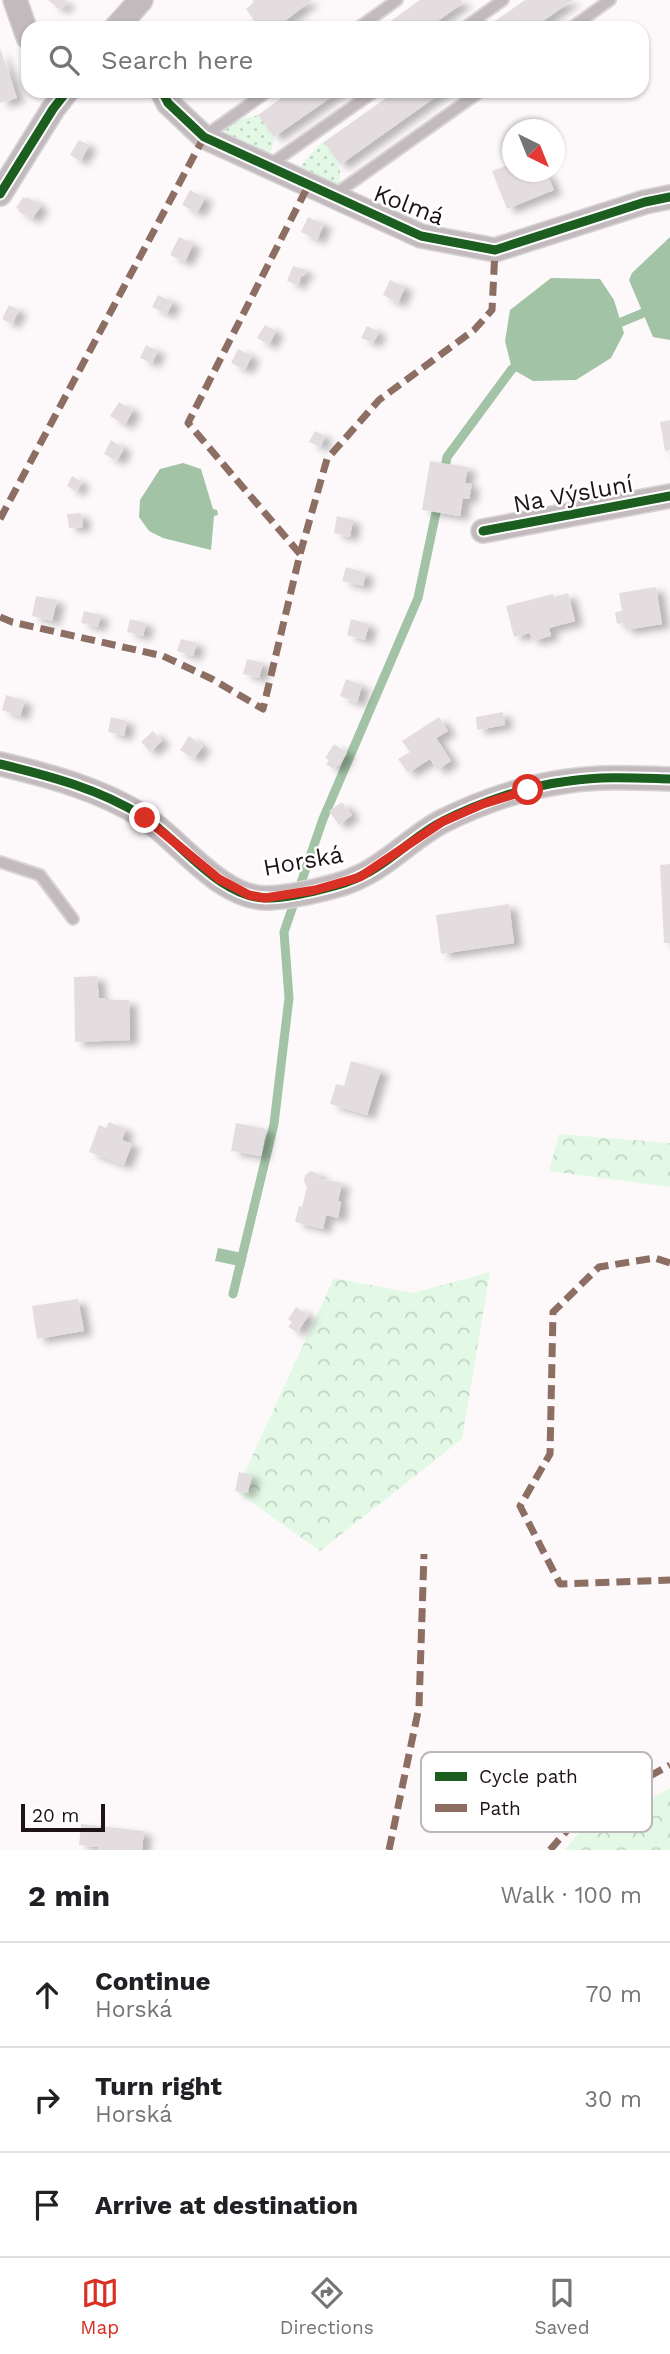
<!DOCTYPE html>
<meta charset="utf-8">
<style>
body{margin:0;font-family:"Work Sans",sans-serif;background:#f2f2f2;color:#202124}
.compass{position:absolute;left:502px;top:119px;width:63px;height:63px;border-radius:50%;background:#fff;box-shadow:0 2px 5px #0004;rotate:137deg}
.scale{position:absolute;left:21px;bottom:18px;width:84px;box-sizing:border-box;padding-left:7px;border:4px solid #1e1417;border-top:0;font-size:19px;line-height:24px;white-space:nowrap;color:#1e1417;-webkit-text-stroke:5px #fff;paint-order:stroke}
.stop{position:absolute;width:21px;height:21px;margin:-16px;border:5px solid #d93025;border-radius:50%;background:#fff}
.stop.end{background:#d93025;border-color:#fff;box-shadow:0 2px 7px #0008}
.list{margin:0;padding:0;list-style:none}
h2{display:flex;justify-content:space-between;align-items:center;height:91px;margin:0;padding:0 28px;font-size:30px}
h2 small{font-size:23px;font-weight:400;color:#757577}
.list li{display:grid;grid-template-columns:46px 1fr auto;gap:21px;align-items:center;box-sizing:border-box;height:105px;padding:0 28px;border-top:2px solid #e0e0e0}
.list b{display:block;font-size:26px;white-space:nowrap}
.list p{margin:0;font-size:23px;white-space:nowrap;color:#757577}
.list em{font-size:23px;font-style:normal;color:#757577}
.icon{flex:none;width:38px;height:38px;fill:none;stroke:currentColor;stroke-width:2;stroke-linecap:round;stroke-linejoin:round}
.map{position:relative;flex:none;width:670px;height:1850px;overflow:hidden}
.search{position:absolute;background:#fff;box-shadow:0 2px 5px #0004;left:21px;right:21px;top:21px;height:77px;display:flex;align-items:center;gap:18px;box-sizing:border-box;padding:0 24px;border-radius:21px;color:#757577;font-size:26px}
.sheet{height:406px;background:#fff}
nav{display:flex;justify-content:space-around;align-items:center;box-sizing:border-box;height:98px;border-top:2px solid #e0e0e0;background:#fff;font-size:19px;color:#757577}
nav a{display:grid;justify-items:center;gap:4px}
nav .on{color:#d93025}
.map>svg:first-child{display:block}
.grass{fill:url(#grass-dots)}
.forest{fill:url(#forest-crowns)}
.water{fill:#a2c3a6}
.lines{fill:none;stroke-linecap:round;stroke-linejoin:round}
.stream{stroke:#a2c3a6;stroke-width:9}
.building{fill:#e4dde0;filter:url(#shadow)}
.service-casing{stroke:#d8d5d7;stroke-width:14}
.minor-casing{stroke:#d8d5d7;stroke-width:26}
.service{stroke:#c3babe;stroke-width:10}
.minor{stroke:#c3babe;stroke-width:23}
.quiet{stroke:#8d6e63;stroke-width:7;stroke-dasharray:14 7;stroke-linecap:butt}
.cycleway-casing{stroke:#fff;stroke-width:13}
.cycleway{stroke:#1b5e20;stroke-width:9}
.route{stroke:#d93025;stroke-width:9}
.labels{text-anchor:middle;stroke-width:5;stroke-linejoin:round;paint-order:stroke}
.street-label{font-size:24px;fill:#1e1417;stroke:#fff}
.key{fill:#fff;stroke:#bcb8b9;stroke-width:2}
.key-label{font-size:19px;fill:#1e1417}
</style>
<div class="map">
<svg width="670" height="1850" viewBox="0 0 670 1850">
<defs>
<pattern id="grass-dots" width="8" height="8" patternUnits="userSpaceOnUse" patternTransform="scale(1.75)"><rect width="8" height="8" fill="#e3f9e6"/><path d="M2 2h.1M6 6h.1" fill="none" stroke="#c2d5c5" stroke-width="1.8" stroke-linecap="round"/></pattern>
<pattern id="forest-crowns" width="20" height="18" patternUnits="userSpaceOnUse" patternTransform="scale(1.75)"><rect width="20" height="18" fill="#e3f9e6"/><path d="M2 6a3 3 0 1 1 6 0M12 15a3 3 0 1 1 6 0" fill="none" stroke="#c2d5c5"/></pattern>
<filter id="shadow"><feDropShadow dx="8" dy="4.5" stdDeviation="3.5" flood-color="#0004"/></filter>
</defs>
<rect width="100%" height="100%" fill="#fdf9fb"/>
<g class="grass">
<path d="M258,115L274,137L272,149L269,154L228,139L225,133L229,123Z"/>
<path d="M322,142H324C334,156 343,166 340,184L335,186L311,177L312,173L300,166Z"/>
</g>
<g class="forest">
<path d="M559,1134L670,1143V1187L549,1171Z"/>
<path d="M490,1272L462,1439L320,1551L236,1491L334,1278L413,1293Z"/>
<path d="M670,1788V1850H565L584,1826L597,1814H620Z"/>
</g>
<g class="water">
<path d="M670,237V340L653,337L629,280L632,273Z"/>
<path d="M551,278L600,279L614,300L624,333L611,358L576,380L533,381L512,369L505,341L510,310Z"/>
<path d="M183,463L201,469L213,509L217,510L218,515L214,516L211,550L163,538L149,531L139,517L140,500L160,469Z"/>
<path d="M218,1248L247,1254L244,1267L215,1261Z"/>
</g>
<g class="lines">
<g class="stream">
<path d="M612,326L670,302"/>
<path d="M444,473L447,457L512,369L522,364"/>
<path d="M233,1294L274,1124L289,998L284,932L323,819L418,598L438,503"/>
</g>
</g>
<g class="building">
<path d="M48,0H65L67,2L60,10Z"/>
<path d="M252,0H312L276,28H259L246,9L254,2Z"/>
<path d="M420,0H461L463,3L428,28H381Z"/>
<path d="M525,0H573L533,28H485Z"/>
<path d="M0,48L17,98L0,103Z"/>
<path d="M291,91H340L274,137L258,115Z"/>
<path d="M396,91H444L340,165L324,142Z"/>
<path d="M79,140L89,145L80,161L70,155Z"/>
<path d="M512,157V172H546L554,190L507,209L492,171L508,165V159Z"/>
<path d="M190,190L205,198L197,213L182,205Z"/>
<path d="M23,197L26,199L27,197L41,206L32,219L18,211L19,209L16,208Z"/>
<path d="M308,217L324,224L317,240L301,232Z"/>
<path d="M179,237L193,244L185,262L170,255Z"/>
<path d="M293,266L306,270L304,276L301,275L298,285L287,281Z"/>
<path d="M390,280L405,287L398,303L383,295Z"/>
<path d="M158,295L173,302L167,314L152,307Z"/>
<path d="M9,305L19,310L12,324L2,319Z"/>
<path d="M265,325L276,331L269,345L257,338Z"/>
<path d="M367,326L379,332L373,343L361,338Z"/>
<path d="M146,345L158,351L152,363L140,358Z"/>
<path d="M238,349L252,356L245,370L231,363Z"/>
<path d="M119,402L133,410L125,425L110,416Z"/>
<path d="M670,420V450L665,451L660,422Z"/>
<path d="M315,431L325,436L320,447L309,442Z"/>
<path d="M111,440L124,448L117,461L104,454Z"/>
<path d="M430,461L468,467L465,483L472,484L469,499L463,498L460,516L422,510Z"/>
<path d="M72,476L82,482L76,492L67,486Z"/>
<path d="M81,513L83,527L69,528L67,514Z"/>
<path d="M337,516L353,520L350,537L334,533Z"/>
<path d="M346,567L366,573L363,586L342,581Z"/>
<path d="M656,587L662,624L625,630L624,623L617,624L615,612L622,611L619,593Z"/>
<path d="M568,593L575,621L549,628L551,636L532,641L530,633L514,637L506,606L553,594L554,597Z"/>
<path d="M36,596L57,600L52,621L32,616Z"/>
<path d="M84,611L101,615L98,627L81,623Z"/>
<path d="M130,619L146,623L143,636L127,632Z"/>
<path d="M351,619L369,624L365,640L347,635Z"/>
<path d="M181,639L197,643L193,656L177,651Z"/>
<path d="M247,659L263,663L259,678L243,674Z"/>
<path d="M346,679L362,685L357,703L340,696Z"/>
<path d="M6,695L25,701L20,716L2,710Z"/>
<path d="M503,712L505,725L477,730L476,717Z"/>
<path d="M111,717L127,721L124,736L108,732Z"/>
<path d="M439,717L448,731L436,738L451,761L437,770L430,759L408,773L398,759L410,752L402,741Z"/>
<path d="M153,731L162,741L150,752L141,742Z"/>
<path d="M189,736L203,746L194,759L180,750Z"/>
<path d="M334,744L347,753L339,766L337,765L334,769L326,764L329,760L325,758Z"/>
<path d="M342,802L352,815L339,825L329,811Z"/>
<path d="M670,864V943H664L660,865Z"/>
<path d="M509,904L514,943L441,954L436,915Z"/>
<path d="M97,976L99,998H106V1000H129L130,1040L75,1042L74,977Z"/>
<path d="M351,1061L381,1070L367,1115L330,1104L336,1084L344,1086Z"/>
<path d="M109,1122L126,1129L122,1140L132,1144L124,1165L89,1152L99,1125L106,1128Z"/>
<path d="M236,1123L266,1129L261,1156L231,1151Z"/>
<path d="M311,1171L317,1173L321,1179L342,1183L338,1201L341,1202L338,1218L326,1215L323,1229L295,1222L299,1206L302,1207L307,1187L304,1181L305,1175Z"/>
<path d="M78,1299L84,1331L37,1339L32,1306Z"/>
<path d="M296,1307L309,1315L297,1332L288,1327L292,1322L288,1319Z"/>
<path d="M239,1472L252,1475L248,1493L235,1491Z"/>
<path d="M81,1824L144,1831L142,1850H98L99,1847L79,1845Z"/>
</g>
<g class="lines">
<g class="service-casing">
<g id="service">
<path d="M358,28L397,0"/>
<path d="M464,28L503,0"/>
<path d="M571,28L610,0"/>
<path d="M205,136L268,91"/>
<path d="M268,166L375,91"/>
<path d="M334,195L481,91"/>
<path d="M0,862L40,875L73,919"/>
</g>
</g>
<g class="minor-casing">
<g id="minor">
<path d="M15,0L28,37"/>
<path d="M116,28L141,0"/>
<path d="M162,91L168,103L204,137L421,236L495,250L645,202L670,197"/>
<path d="M0,194L53,109L67,91"/>
<path d="M483,531L670,496"/>
<path d="M0,764C50,776 100,789 144,817C180,841 220,898 266,898C289,898 339,887 359,877C387,865 415,835 443,821C481,802 527,786 569,781C603,776 636,778 670,779"/>
</g>
</g>
<use href="#service" class="service"/>
<use href="#minor" class="minor"/>
<g class="quiet">
<path d="M0,519L204,137"/>
<path d="M300,554L188,423L309,184"/>
<path d="M0,617L12,622L163,656L212,679L263,709L300,554L327,459L379,400L474,330L492,310L495,250"/>
<path d="M670,1263L655,1258L599,1267L553,1312L550,1454L520,1506L560,1584L670,1580"/>
<path d="M389,1850L419,1707L424,1554"/>
<path d="M550,1850L582,1813L670,1765"/>
</g>
<g class="cycleway-casing">
<g id="cycleway">
<path d="M162,91L168,103L204,137L421,236L495,250L645,202L670,197"/>
<path d="M0,194L53,109L67,91"/>
<path d="M483,531L670,496"/>
<path d="M0,764C50,776 100,789 144,817C180,841 220,898 266,898C289,898 339,887 359,877C387,865 415,835 443,821C481,802 527,786 569,781C603,776 636,778 670,779"/>
</g>
</g>
<use href="#cycleway" class="cycleway"/>
</g>
<g class="lines">
<path class="route" d="M145,818L219,879L249,895L265,898L315,890L360,877L442,822L483,804L528,790"/>
</g>
<g class="labels">
<g class="street-label">
<text transform="translate(409 205) rotate(21)" y="8">Kolmá</text>
<text transform="translate(573 494) rotate(-10)" y="8">Na Výsluní</text>
<text transform="translate(303 861) rotate(-10)" y="8">Horská</text>
</g>
</g>
<rect x="421" y="1752" width="231" height="80" rx="10" class="key"/>
<rect x="435" y="1772" width="32" height="9" fill="#1b5e20"/>
<rect x="435" y="1804" width="32" height="8" fill="#8d6e63"/>
<g class="key-label">
<text x="479" y="1783">Cycle path</text>
<text x="479" y="1815">Path</text>
</g>
</svg>
<svg class="compass" viewBox="-18 -18 36 36"><path d="M0-13l5 13h-10z" fill="#e53935"/><path d="M0 13l5-13h-10z" fill="#757577"/></svg>
<div class="scale">20 m</div>
<div class="stop" style="left:528px;top:790px"></div>
<div class="stop end" style="left:145px;top:818px"></div>
<div class="search"><svg class="icon" aria-label="search" viewBox="0 0 24 24"><circle cx="10" cy="10" r="6"/><path d="M15 15l6 6"/></svg>Search here</div>
</div>
<section class="sheet">
<h2>2 min<small>Walk · 100 m</small></h2>
<ul class="list">
<li><svg class="icon" aria-label="ahead" viewBox="0 0 24 24"><path d="M12 20V5M6 11l6-6 6 6"/></svg><div><b>Continue</b><p>Horská</p></div><em>70 m</em></li>
<li><svg class="icon" aria-label="right" viewBox="0 0 24 24"><path d="M7 20v-9h11M14 6l5 5-5 5"/></svg><div><b>Turn right</b><p>Horská</p></div><em>30 m</em></li>
<li><svg class="icon" aria-label="arrive" viewBox="0 0 24 24"><path d="M6 21V4h12l-3 4 3 4H6"/></svg><div><b>Arrive at destination</b></div></li>
</ul>
</section>
<nav>
<a class="on"><svg class="icon" aria-label="map" viewBox="0 0 24 24"><path d="M3 6l6-2 6 2 6-2v14l-6 2-6-2-6 2zM9 4v14M15 6v14"/></svg>Map</a>
<a><svg class="icon" aria-label="directions" viewBox="0 0 24 24"><path d="M12 3l9 9-9 9-9-9zM9 14v-3h6M13 9l2 2-2 2"/></svg>Directions</a>
<a><svg class="icon" aria-label="saved" viewBox="0 0 24 24"><path d="M7 4h10v16l-5-4-5 4z"/></svg>Saved</a>
</nav>
